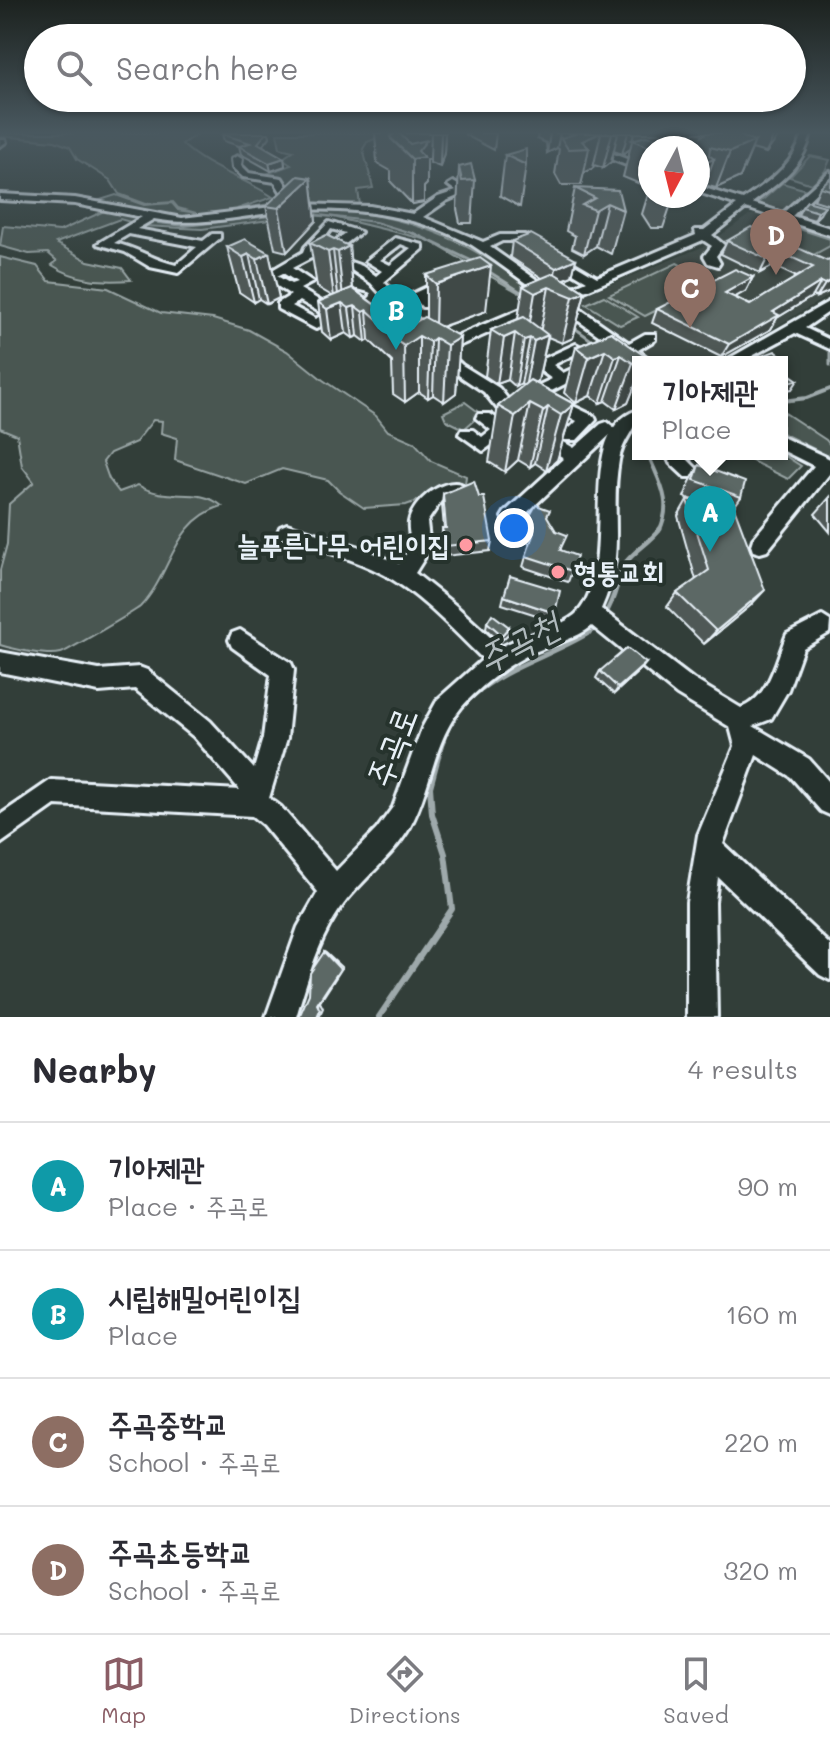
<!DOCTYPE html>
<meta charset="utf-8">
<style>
body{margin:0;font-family:Mali,"Poor Story",sans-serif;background:#f2f2f3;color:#2b2b33}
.compass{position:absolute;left:638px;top:136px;width:72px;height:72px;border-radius:50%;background:#fff;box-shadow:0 2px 6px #0004;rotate:187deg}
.you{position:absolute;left:514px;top:528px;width:28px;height:28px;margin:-20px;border:6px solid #fff;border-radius:50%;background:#1a73e8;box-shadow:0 0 0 12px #1a73e833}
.badge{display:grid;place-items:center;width:52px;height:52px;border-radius:50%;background:#8a5d65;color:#fff;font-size:26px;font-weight:700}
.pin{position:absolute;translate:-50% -66px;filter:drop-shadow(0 2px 4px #0008)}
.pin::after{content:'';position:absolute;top:42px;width:28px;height:24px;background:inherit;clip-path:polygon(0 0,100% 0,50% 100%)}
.popup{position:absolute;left:632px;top:356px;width:156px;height:104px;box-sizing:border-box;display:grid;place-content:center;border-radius:0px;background:#fff;filter:drop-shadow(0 2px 6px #0005);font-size:26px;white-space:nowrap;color:#7c7c81}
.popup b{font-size:30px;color:#2b2b33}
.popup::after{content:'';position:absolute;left:50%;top:100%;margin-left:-16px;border:16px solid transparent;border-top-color:#fff}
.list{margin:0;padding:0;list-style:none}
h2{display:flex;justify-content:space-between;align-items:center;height:104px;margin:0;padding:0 32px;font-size:34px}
h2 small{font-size:26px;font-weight:400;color:#7c7c81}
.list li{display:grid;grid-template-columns:52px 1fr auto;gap:24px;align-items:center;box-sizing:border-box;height:128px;padding:0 32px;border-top:2px solid #e1e1e2}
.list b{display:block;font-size:30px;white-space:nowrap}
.list p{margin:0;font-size:26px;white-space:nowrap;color:#7c7c81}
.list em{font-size:26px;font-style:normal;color:#7c7c81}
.icon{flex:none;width:44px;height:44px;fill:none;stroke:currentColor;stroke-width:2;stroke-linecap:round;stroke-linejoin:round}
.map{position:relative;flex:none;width:830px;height:1017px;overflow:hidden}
.search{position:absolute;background:#fff;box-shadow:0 2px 6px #0004;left:24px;right:24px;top:24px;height:88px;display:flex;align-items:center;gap:20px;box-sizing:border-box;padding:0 28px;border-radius:44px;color:#7c7c81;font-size:30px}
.sheet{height:616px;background:#fff}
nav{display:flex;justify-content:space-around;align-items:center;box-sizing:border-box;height:112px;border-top:2px solid #e1e1e2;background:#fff;font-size:22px;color:#7c7c81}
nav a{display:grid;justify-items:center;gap:4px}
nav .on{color:#8a5d65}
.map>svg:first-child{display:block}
.built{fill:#3f4b46}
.green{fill:#495651;stroke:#98a4a4;stroke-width:2}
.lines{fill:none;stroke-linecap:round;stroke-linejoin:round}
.stream-far4{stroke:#9ea9ab;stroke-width:2}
.stream-far3{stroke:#9ea9ab;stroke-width:3}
.stream-far2{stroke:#9ea9ab;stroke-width:4}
.stream-far1{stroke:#9ea9ab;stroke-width:5}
.stream{stroke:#9ea9ab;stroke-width:6}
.minor-casing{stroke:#e8f1f8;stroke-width:6}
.minor{fill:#26332d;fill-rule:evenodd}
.wall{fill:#4f5957;stroke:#e8f1f8;stroke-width:2;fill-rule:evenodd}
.shaded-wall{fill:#404947;stroke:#e8f1f8;stroke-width:2}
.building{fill:#5c6865;stroke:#e8f1f8;stroke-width:2}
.poi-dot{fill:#ff9aa2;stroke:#26332d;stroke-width:3}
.labels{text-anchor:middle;stroke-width:8;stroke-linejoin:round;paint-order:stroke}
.poi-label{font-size:28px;font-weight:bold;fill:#e8f1f8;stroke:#26332d;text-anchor:end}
.near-street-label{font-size:34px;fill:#e8f1f8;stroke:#26332d}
.near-water-label{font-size:36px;font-style:italic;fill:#b1bbbe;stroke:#26332d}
</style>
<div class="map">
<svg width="830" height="1017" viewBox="0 0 830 1017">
<rect width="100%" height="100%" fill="#323e39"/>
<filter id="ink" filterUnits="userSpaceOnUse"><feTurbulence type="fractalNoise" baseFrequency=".0125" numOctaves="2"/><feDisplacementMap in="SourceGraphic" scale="16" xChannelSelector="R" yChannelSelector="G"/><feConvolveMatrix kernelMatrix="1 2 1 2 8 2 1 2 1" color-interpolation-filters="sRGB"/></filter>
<g filter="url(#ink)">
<path class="built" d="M759,214L830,237V295L716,362H655L573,304L574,299L707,245L749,215Z"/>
<g class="green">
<path d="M0,133H199L182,144C208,169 243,177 273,197L237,209L270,204L286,205L196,218L158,214L97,201L116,195L144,205L172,203L178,210L196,213L178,208L173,202L146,204L119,194L110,180L77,159L70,147L55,141L0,136Z"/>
<path d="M277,133H390L367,142L363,149L373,188L358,190L360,205H301L285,182L266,174L291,165L282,159L293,151L280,148Z"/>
<path d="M810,156L830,160L825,171L812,184L790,177Z"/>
<path d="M782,183L807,190L783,211L761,205L759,203Z"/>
<path d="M335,209C420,219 469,241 536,292L528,298L428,240L333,217L308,215L202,229L144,226L120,219L56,243L88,261L122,268L131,280C102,282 77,281 52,265L57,261L48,253L29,254L0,246L3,226L60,231L104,211L189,223L270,212Z"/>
<path d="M772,220L830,239V246L801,262L743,235Z"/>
<path d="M0,257L37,266L49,281L108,288L161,313L213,319L249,330L287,351L323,380L376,416L388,431L414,442L431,461L466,476L465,484L406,505L364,508L339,491L328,480L282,469L246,484L175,460L177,438L161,433L162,421L153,420L136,442L110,453L103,462L109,479L119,492L138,485C168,504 197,485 222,506C171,522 173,573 140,607C135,611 66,652 61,653C48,657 13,649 0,645V570L7,544L9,504L34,482L22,466L17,435L0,428Z"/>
<path d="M677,263L713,282L645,316L609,295Z"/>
<path d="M604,296L638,317L620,325L586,304Z"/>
<path d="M465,402L481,414L464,429L446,420L443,413Z"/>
<path d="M782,411L826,440L830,445V457L782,433Z"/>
<path d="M738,454H782L801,466L788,479Z"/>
</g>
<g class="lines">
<g class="stream-far4">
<path d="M312,214L375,222L418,235"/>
<path d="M158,223L185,226L271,216"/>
</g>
<g class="stream-far3">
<path d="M413,233L474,262"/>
<path d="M488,271L524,294"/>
<path d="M572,326L594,342"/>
<path d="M830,337V365"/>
</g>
<g class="stream-far2">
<path d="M782,401L807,398L830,389"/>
<path d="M648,454C659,482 674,502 659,531"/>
</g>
<g class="stream-far1">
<path d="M604,616C615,600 616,584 623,567C628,555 651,542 660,529"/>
<path d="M442,744C462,673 546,663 598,627"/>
</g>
<path class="stream" d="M379,1017L452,909L445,854L432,814L430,787L442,742"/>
<g class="minor-casing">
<g id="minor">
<path d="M803,133H811C804,167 778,183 752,203L783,213L830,171V179L792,216L830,228V235L746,208L712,235L724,245L716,256L720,263L718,266L708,263L704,256L712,246L703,240L566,299L629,343L645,334H655V340L638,350L653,362L638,363L555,304L447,351L462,365L499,388L525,421L483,451L459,434L461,430H473L482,437L491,430L476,418L478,414H490L501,421L505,418L484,392L448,368L371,283L353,271L311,258L292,268L313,282L300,289L332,308L357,292L368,295L316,329L278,309V303L291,295L262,276L303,252L305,247L329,222L361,232L331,255L362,266L376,276L382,271L366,261L395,238L423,245V249L384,282L440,343L547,298C522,281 497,261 472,245C421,216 357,207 300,210C251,213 203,228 154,219L137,229L203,241L212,234H220V238L178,273L150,267L125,252L97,244L142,217L75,204L0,200V194L75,198L182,218L289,205L275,182L243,177L233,168L232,159L237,156L242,159L241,165L249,173L282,178L298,204L370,206L413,214L438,197L456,191L448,185L453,182L469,191L446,201L423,217L483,242L500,235H525L597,277L696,235L695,230H704L737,205L698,192V186L743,200C769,181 794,166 803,133ZM331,229L346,233L319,253L315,252ZM129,234L197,247L176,265C153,260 136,247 114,243ZM502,241H519L587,281L557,294L490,247ZM401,244L411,248L390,265L380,260ZM283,273L297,282L291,284L277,276ZM300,301L323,314L316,319L292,306Z"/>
<path d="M0,140H5L6,142L0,146Z"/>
<path d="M590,145L650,168V174L587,150Z"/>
<path d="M444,279L454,282L426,295L433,304L432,307H422L412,294Z"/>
<path d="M830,301V311L805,328L830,340V349L795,333L741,362H723Z"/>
<path d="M576,344L599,357L601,360L596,368L530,402H520V394L552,379L537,368V362ZM575,354L587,362L563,373L553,365Z"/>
<path d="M550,395L594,416L596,420L577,440H565L539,421L547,416L570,428L577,421L545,404L542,400Z"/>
<path d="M638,410C638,429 623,437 619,460C609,516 627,552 601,609L693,679L741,708C770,697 776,660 787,634L822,616L830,621L829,633L803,648L788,690L771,719L753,726L809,759L830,783V815L821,811L791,777L756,755L723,844L830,945V980L820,975L718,877L715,902L717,1017H687V902L698,835L735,746L730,727L677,695L592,626C576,639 555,643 537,651C511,662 487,681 468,700C433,735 433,785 410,827C393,857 363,878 343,905C318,938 308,978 296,1017H266L298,927L318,892L263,825L252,816L55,805L0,844V815L51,780L240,790L194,737L135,689L99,692L0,672V652L99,670L139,667L147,670L210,721L254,769L263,738L271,675L232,647L229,640L232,633L240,630L291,663L294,670L287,738L269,798L281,807L336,871L377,829L393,807L422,728L438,699L483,659C452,629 422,596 385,575C352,557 315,549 280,537L278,532L280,527L287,524L360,547L399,564L411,547C411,540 408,529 409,522C412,502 442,478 461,484L464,489L461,494L441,501L427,522L430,549L415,573L455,605L501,647C522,635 563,628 578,612C621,564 571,430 638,410Z"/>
<path d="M607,422L615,428L613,432L517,522H505L502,517L505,512L564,458L536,441L534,437L536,433H548L574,448L601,424Z"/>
<path d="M782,437L830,459V473L767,551L760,553L753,551L751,545L753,539L814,466L782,450Z"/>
<path d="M666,454H682L700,472L697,477H685L670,463Z"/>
</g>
</g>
<use href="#minor" class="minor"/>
</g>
<g class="wall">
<path d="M224,133H269L270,137L263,146L284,158L285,166L271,171L241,154L239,146L224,141L222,134Z"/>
<path d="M375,133H445L444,153L440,167L430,163V159L427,160V184L424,187V202L412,204L391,182V171L377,163Z"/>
<path d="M465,133H496L494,150L465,135Z"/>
<path d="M538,133H705L704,134L706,133H781L766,153L752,149L740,177L716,188L704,185L700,196L684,203L673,198L663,228H651L642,214L650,188L623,177L630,149L622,154L614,151L611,162L603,168L594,165L593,168L584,173L581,185H561L555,174L559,149L557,148L547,153L546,143L537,139ZM650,148H698V196H650Z"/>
<path d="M505,155L526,165L520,207L500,196Z"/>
<path d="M459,167L475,180L472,223H460L457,209Z"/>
<path d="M311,178L316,221L287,252L275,249L266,206Z"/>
<path d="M830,178V205L814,200L820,187Z"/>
<path d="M575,188L623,210L611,254L596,246L584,254L572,248L575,236L566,231Z"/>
<path d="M807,201L820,214L814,220L798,215L802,207Z"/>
<path d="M512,241L576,259L572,276L565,279L585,292L573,338L562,343L548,337L538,381L535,383L574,404L557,460L546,470L535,463L530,467L518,460L505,472L489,462L498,406L523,386L521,384L516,387L508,380L497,384L485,376L491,330L518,319L523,286L542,278L510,257Z"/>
<path d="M727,241L827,261L830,291L817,297L813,296L777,318L771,329L721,357L652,323L657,309L753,277L746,291L735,297L750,305L797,277L773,266L760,273L721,254Z"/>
<path d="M310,243L349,246L353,288L382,310L415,322L426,318V275L486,311L442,327L460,337L456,393L444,402L433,395L428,398L419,392L405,402L393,394L392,362L369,340L366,342L358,336L353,338L346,333L331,340L322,332L318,302L332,296L317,287Z"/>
<path d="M227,247L269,253L279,298L267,304L259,299L254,302L239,292Z"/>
<path d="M611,332L644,362L628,403L616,409L605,401L600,403L590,396L576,403L564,393L576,347Z"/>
<path d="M699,465L741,497L734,507L751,605L704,644L667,607L677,593L696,580L678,516L687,500H694L684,497L690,482Z"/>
<path d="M443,494L492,541L490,551L445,556L442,539V528H444L442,505Z"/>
<path d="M830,497V532L815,514Z"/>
<path d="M548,518L561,550L572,571L568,582L523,567L530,543L520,539L523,528Z"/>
<path d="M504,596L555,613L552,620L502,604Z"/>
<path d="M487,622L509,627L508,634L500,642L486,629Z"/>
<path d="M646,663L641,669L614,694L596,678L600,671Z"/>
</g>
<g class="shaded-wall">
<path d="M266,133H269L270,137L259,150L258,143Z"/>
<path d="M391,133H431L430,159L427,160V184L424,187V202L412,204V159L391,139Z"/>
<path d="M441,133H445L444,153L440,167Z"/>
<path d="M550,133H560L557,148L547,153Z"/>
<path d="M601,133L593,168L584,173L589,148L582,141Z"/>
<path d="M612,133H618L611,162L603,168Z"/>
<path d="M628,133H634L630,149L622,154Z"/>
<path d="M775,133H781L766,153Z"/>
<path d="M755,141L740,177L716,188L730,152Z"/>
<path d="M284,158L285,166L271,171L269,163Z"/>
<path d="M714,159L700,196L684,203L687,196H698V165Z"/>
<path d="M311,178L316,221L287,252L279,208Z"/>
<path d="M607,203L596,246L584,254L595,210Z"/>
<path d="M825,206L820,214L814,220L818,212Z"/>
<path d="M349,246L353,291L343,297L338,252Z"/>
<path d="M333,250L338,295L334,297L328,252Z"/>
<path d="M780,252L773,266L760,273L767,259Z"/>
<path d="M269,253L279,298L267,304L257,259Z"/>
<path d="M249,254L259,299L254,302L243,257Z"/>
<path d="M576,259L572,276L553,284L556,268Z"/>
<path d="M491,266L486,311L435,329L436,284Z"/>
<path d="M753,277L746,291L719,306L725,293Z"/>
<path d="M830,281V291L817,297L825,284Z"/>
<path d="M821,282L813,296L777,318L771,329L721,357L729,344L773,312Z"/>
<path d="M549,287L540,333L527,339L535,293Z"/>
<path d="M585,292L573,338L562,343L573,297Z"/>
<path d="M342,303L346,333L331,340L327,309Z"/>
<path d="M355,306L358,336L353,338L349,308Z"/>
<path d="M367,310L369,340L366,342L363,312Z"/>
<path d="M417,324L419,336V392L405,402L404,346L394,339V334Z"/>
<path d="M515,333L508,380L497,384L504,338Z"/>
<path d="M548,335L538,381L525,388L534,341Z"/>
<path d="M460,337L456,393L444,402L447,345Z"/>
<path d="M435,338L433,395L428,398L430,342Z"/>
<path d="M530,338L521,384L516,387L524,340Z"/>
<path d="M605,350L590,396L576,403L589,357Z"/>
<path d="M621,355L605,401L600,403L615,357Z"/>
<path d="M646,357L644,362H638V378L628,403L616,409L633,363Z"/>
<path d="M798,380L792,389L782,391V384Z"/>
<path d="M530,404L518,460L505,472L515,416Z"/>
<path d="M574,404L557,460L546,470L561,415Z"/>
<path d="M548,407L535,463L530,467L543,411Z"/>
<path d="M765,590L751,605L704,644L716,631Z"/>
<path d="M509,627L508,634L500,642L502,635Z"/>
<path d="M646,663L641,669L614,694L618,688Z"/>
<path d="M324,952L326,953L342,968L320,1002L323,1008L319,1017H317Z"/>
</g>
<g class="building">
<path d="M224,133H266L258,143L284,158L269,163L239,146L250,143L222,134Z"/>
<path d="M395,133H399L410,144L427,140L418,151L424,157L412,159L390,137Z"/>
<path d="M578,133H600L582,141L589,148L568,149L561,138Z"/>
<path d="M663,133H703L702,136L706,133H739L743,137L755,141L730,152L710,147L709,155L714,159L698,165V148H652L632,140L646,136L663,140Z"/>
<path d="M526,149V165L505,155Z"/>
<path d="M471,164L475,180L462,181L459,167Z"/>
<path d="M298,176L311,178L279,208L266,206Z"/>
<path d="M830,178V190L820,187Z"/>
<path d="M575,188L618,190L623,210L607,203L595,210L582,205L595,198Z"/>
<path d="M807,201L825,206L818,212L802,207Z"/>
<path d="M751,227L827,261L830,260V281L825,284L821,282L773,312L779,315L729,344L657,309L735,269L753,277L725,293L750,305L813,267L780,252L767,259L727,241Z"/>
<path d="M531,234L576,259L556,268L512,241Z"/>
<path d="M326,235L349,246L338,252L333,250L328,252L310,243Z"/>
<path d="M245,239L269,253L257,259L249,254L243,257L227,247Z"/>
<path d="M480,258L491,266L436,284L426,275Z"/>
<path d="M554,273L585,292L573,297L549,287L535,293L523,286Z"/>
<path d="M352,288L382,310L397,303L415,322L394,334L367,310L363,312L355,306L349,308L342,303L327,309L318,302Z"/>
<path d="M424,317L460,337L447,345L435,338L430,342L419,336L404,346L391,337Z"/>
<path d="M524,317L548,335L534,341L530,338L524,340L515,333L504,338L491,330Z"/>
<path d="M611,332L646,357L633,363L621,355L615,357L605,350L589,357L576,347Z"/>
<path d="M775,351L788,360L782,362H750L749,361Z"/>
<path d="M782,369L798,380L782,384Z"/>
<path d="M530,380L574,404L561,415L548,407L543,411L530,404L515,416L498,406Z"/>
<path d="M699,465L745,482L741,497L694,480Z"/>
<path d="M474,481L479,497H484L492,541L446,546L442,528H446L443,494Z"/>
<path d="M687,500L732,502L765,590L716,631L677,593L709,570Z"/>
<path d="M536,505L550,510L547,516L556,531L567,535L560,550L577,556L572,571L526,556L534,532L523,528Z"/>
<path d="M510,576L560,591L555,613L504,596Z"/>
<path d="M492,614L509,627L502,635L487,622Z"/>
<path d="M627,648L646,663L618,688L600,671Z"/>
<path d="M324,952L340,969L317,1004L320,1010L317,1017H299L309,994L310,973Z"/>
</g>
</g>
<linearGradient id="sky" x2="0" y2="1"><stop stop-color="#1c221f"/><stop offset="0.48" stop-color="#49585f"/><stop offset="1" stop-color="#49585f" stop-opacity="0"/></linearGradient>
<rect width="830" height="276" fill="url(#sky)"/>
<g class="poi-dot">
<circle cx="466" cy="545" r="8"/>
<circle cx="558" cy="572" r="8"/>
</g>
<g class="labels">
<g class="poi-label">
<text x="450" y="555">늘푸른나무 어린이집</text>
<text x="574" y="582" text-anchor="start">형통교회</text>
</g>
<g class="near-street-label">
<text transform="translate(392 747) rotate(-69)" y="12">주곡로</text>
</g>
<g class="near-water-label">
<text transform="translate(518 642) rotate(-28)" y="13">주곡천</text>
</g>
</g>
</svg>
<svg class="compass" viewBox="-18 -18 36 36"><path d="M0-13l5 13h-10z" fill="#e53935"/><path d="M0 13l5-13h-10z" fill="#7c7c81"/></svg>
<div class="you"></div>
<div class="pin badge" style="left:710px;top:552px;background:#0f9aa8">A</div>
<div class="popup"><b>기아제관</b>Place</div>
<div class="pin badge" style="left:396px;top:350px;background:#0f9aa8">B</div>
<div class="pin badge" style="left:690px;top:328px;background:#8d6e63">C</div>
<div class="pin badge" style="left:776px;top:275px;background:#8d6e63">D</div>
<div class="search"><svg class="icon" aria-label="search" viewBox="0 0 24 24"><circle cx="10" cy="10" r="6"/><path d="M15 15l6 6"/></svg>Search here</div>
</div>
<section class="sheet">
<h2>Nearby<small>4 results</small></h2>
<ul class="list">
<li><span class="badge" style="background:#0f9aa8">A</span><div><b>기아제관</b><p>Place · 주곡로</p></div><em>90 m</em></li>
<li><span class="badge" style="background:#0f9aa8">B</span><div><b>시립해밀어린이집</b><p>Place</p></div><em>160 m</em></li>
<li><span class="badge" style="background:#8d6e63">C</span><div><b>주곡중학교</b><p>School · 주곡로</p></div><em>220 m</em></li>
<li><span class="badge" style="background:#8d6e63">D</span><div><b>주곡초등학교</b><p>School · 주곡로</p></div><em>320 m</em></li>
</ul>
</section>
<nav>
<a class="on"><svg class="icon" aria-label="map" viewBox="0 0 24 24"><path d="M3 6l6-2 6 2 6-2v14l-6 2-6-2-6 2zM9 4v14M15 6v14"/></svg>Map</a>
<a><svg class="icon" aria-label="directions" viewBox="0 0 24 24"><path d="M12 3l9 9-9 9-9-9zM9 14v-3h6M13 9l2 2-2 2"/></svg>Directions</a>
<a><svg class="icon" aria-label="saved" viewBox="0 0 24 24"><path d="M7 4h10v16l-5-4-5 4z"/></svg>Saved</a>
</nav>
